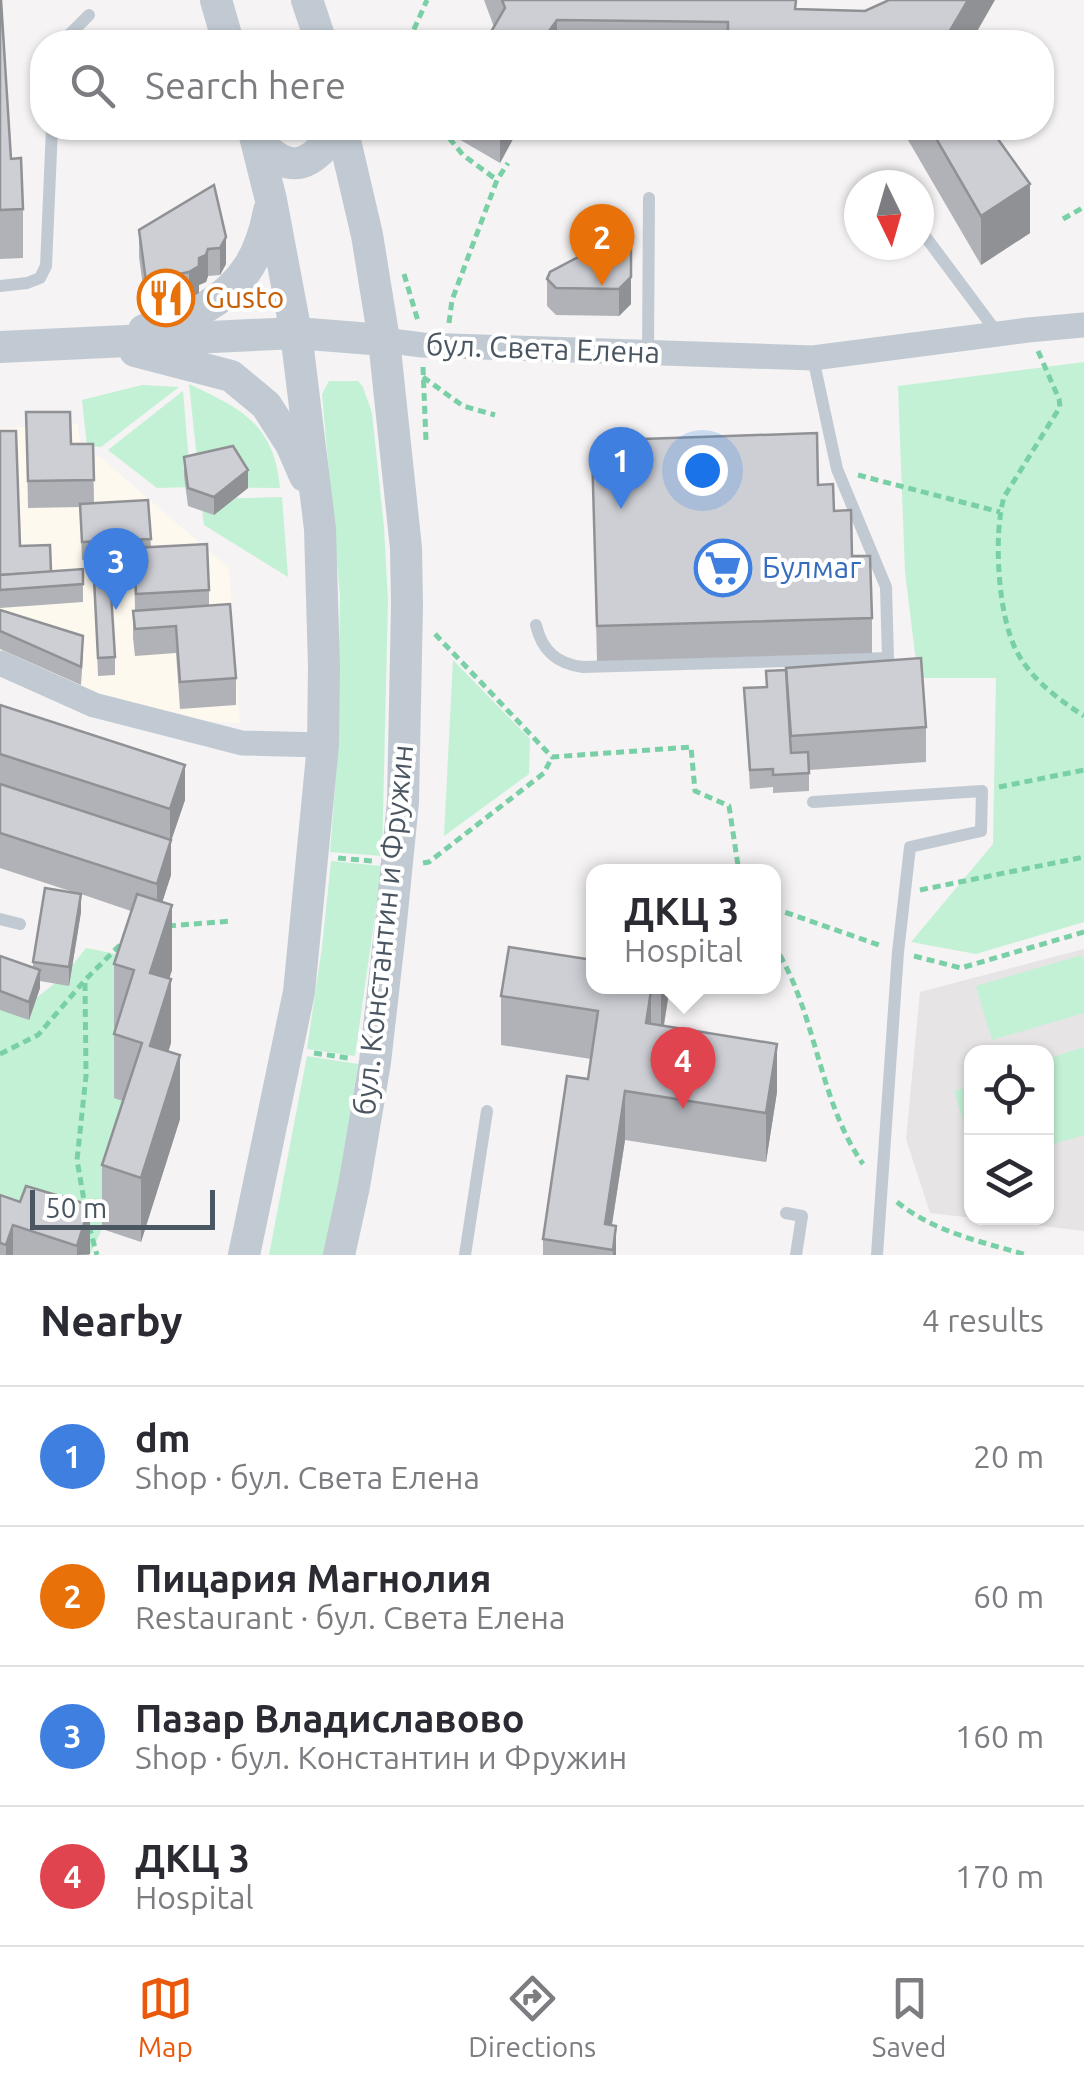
<!DOCTYPE html>
<meta charset="utf-8">
<style>
body{margin:0;font-family:Ubuntu,sans-serif;background:#f2f2f3;color:#2b2b33}
.controls{position:absolute;right:30px;bottom:30px;display:grid;overflow:hidden;border-radius:20px;box-shadow:0 2px 8px #0004}
.controls button{width:90px;height:90px;display:grid;place-items:center;padding:0;border:0;border-bottom:2px solid #e1e1e2;background:#fff;color:#2b2b33;font:50px sans-serif}
.compass{position:absolute;left:844px;top:170px;width:90px;height:90px;border-radius:50%;background:#fff;box-shadow:0 2px 8px #0004;rotate:175deg}
.scale{position:absolute;left:30px;bottom:25px;width:185px;box-sizing:border-box;padding-left:10px;border:5px solid #4a5661;border-top:0;font-size:28px;line-height:35px;white-space:nowrap;color:#4a5661;-webkit-text-stroke:8px #fff;paint-order:stroke}
.you{position:absolute;left:702px;top:470px;width:35px;height:35px;margin:-25px;border:8px solid #fff;border-radius:50%;background:#1a73e8;box-shadow:0 0 0 15px #1a73e833}
.badge{display:grid;place-items:center;width:65px;height:65px;border-radius:50%;background:#ea580c;color:#fff;font-size:32px;font-weight:700}
.pin{position:absolute;translate:-50% -82px;filter:drop-shadow(0 2px 5px #0008)}
.pin::after{content:'';position:absolute;top:52px;width:35px;height:30px;background:inherit;clip-path:polygon(0 0,100% 0,50% 100%)}
.popup{position:absolute;left:586px;top:864px;width:195px;height:130px;box-sizing:border-box;display:grid;place-content:center;border-radius:20px;background:#fff;filter:drop-shadow(0 2px 8px #0005);font-size:32px;white-space:nowrap;color:#7c7c81}
.popup b{font-size:38px;color:#2b2b33}
.popup::after{content:'';position:absolute;left:50%;top:100%;margin-left:-20px;border:20px solid transparent;border-top-color:#fff}
.list{margin:0;padding:0;list-style:none}
h2{display:flex;justify-content:space-between;align-items:center;height:130px;margin:0;padding:0 40px;font-size:42px}
h2 small{font-size:32px;font-weight:400;color:#7c7c81}
.list li{display:grid;grid-template-columns:65px 1fr auto;gap:30px;align-items:center;box-sizing:border-box;height:140px;padding:0 40px;border-top:2px solid #e1e1e2}
.list b{display:block;font-size:38px;white-space:nowrap}
.list p{margin:0;font-size:32px;white-space:nowrap;color:#7c7c81}
.list em{font-size:32px;font-style:normal;color:#7c7c81}
.icon{flex:none;width:55px;height:55px;fill:none;stroke:currentColor;stroke-width:2;stroke-linecap:round;stroke-linejoin:round}
.map{position:relative;flex:none;width:1084px;height:1255px;overflow:hidden}
.search{position:absolute;background:#fff;box-shadow:0 2px 8px #0004;left:30px;right:30px;top:30px;height:110px;display:flex;align-items:center;gap:25px;box-sizing:border-box;padding:0 35px;border-radius:40px;color:#7c7c81;font-size:38px}
.sheet{height:690px;background:#fff}
nav{display:flex;justify-content:space-around;align-items:center;box-sizing:border-box;height:140px;border-top:2px solid #e1e1e2;background:#fff;font-size:28px;color:#7c7c81}
nav a{display:grid;justify-items:center;gap:5px}
nav .on{color:#ea580c}
.map>svg:first-child{display:block}
.commercial{fill:#fdf9ef}
.education{fill:#e6e4e5;fill-rule:evenodd}
.green{fill:#c3f1d5}
.lines{fill:none;stroke-linecap:round;stroke-linejoin:round}
.path{stroke:#7ad0a6;stroke-width:5;stroke-dasharray:8 5;stroke-linecap:butt}
.service{stroke:#c1cad2;stroke-width:12}
.minor{stroke:#c1cad2;stroke-width:25}
.tertiary{stroke:#c1cad2;stroke-width:32}
.wall{fill:#b0b2b7}
.shaded-wall{fill:#909195}
.building{fill:#cdcfd5;stroke:#909195;stroke-width:2.5}
.labels{text-anchor:middle;stroke-width:8;stroke-linejoin:round;paint-order:stroke}
.food-label{font-size:30px;fill:#c56008;stroke:#fff;text-anchor:start}
.street-label{font-size:30px;fill:#4a5661;stroke:#fff}
.shop-label{font-size:30px;fill:#366cbe;stroke:#fff;text-anchor:start}
</style>
<div class="map">
<svg width="1084" height="1255" viewBox="0 0 1084 1255">
<rect width="100%" height="100%" fill="#f5f3f3"/>
<path class="commercial" d="M78,424L82,458L99,456L229,568L240,723L182,720L100,701L0,652V428Z"/>
<path class="education" d="M1084,949V1231L930,1213L906,1139L920,992ZM972,1052H1046V1218H972Z"/>
<g class="green">
<path d="M1084,362V922L976,954L911,942L993,844L996,678H918L905,572L898,386Z"/>
<path d="M329,381H358L363,387L372,413L384,527L388,600L382,856L330,852L337,761L340,596L322,394Z"/>
<path d="M189,384C241,409 274,423 280,488L200,487Z"/>
<path d="M142,385L179,387L101,447L87,446L82,400Z"/>
<path d="M183,391L191,487L157,488L108,450Z"/>
<path d="M282,497L288,577L204,525L201,499Z"/>
<path d="M453,660L530,739L529,774L444,836Z"/>
<path d="M331,861L382,866L355,1056L307,1049L322,947Z"/>
<path d="M86,948L137,958L114,1028L134,1035L142,1107L102,1229L90,1254L0,1244V991L36,998L63,977Z"/>
<path d="M1082,955L1084,963V1013L992,1040L976,986Z"/>
<path d="M1084,1047V1135L1047,1146V1059Z"/>
<path d="M307,1056L358,1064L341,1173L323,1255H269Z"/>
<path d="M971,1086H972L971,1146L954,1091Z"/>
</g>
<g class="lines">
<g class="path">
<path d="M411,42V36L427,0"/>
<path d="M441,128L463,155L497,180"/>
<path d="M1063,219L1084,207"/>
<path d="M404,274L418,321"/>
<path d="M449,323L452,300L497,180L508,163"/>
<path d="M1038,351L1059,399L1060,407L1004,497C993,535 998,617 1017,652C1032,680 1058,699 1084,716"/>
<path d="M423,367L426,441"/>
<path d="M423,377L463,406L495,415"/>
<path d="M858,475L1000,512"/>
<path d="M435,634L552,757L691,747L695,791L729,806L739,872"/>
<path d="M999,787L1084,770"/>
<path d="M338,858L372,861"/>
<path d="M423,863L429,862L544,773L552,757"/>
<path d="M920,890L1084,857"/>
<path d="M773,908L879,945"/>
<path d="M168,926L232,921"/>
<path d="M773,944C817,1011 817,1098 863,1164"/>
<path d="M914,956L961,968L1084,932"/>
<path d="M85,983L86,1076L77,1160L85,1206"/>
<path d="M314,1053L348,1058"/>
<path d="M0,1054L38,1035L85,980L125,940"/>
<path d="M897,1202C934,1232 982,1242 1027,1255"/>
<path d="M89,1226L97,1255"/>
</g>
<g class="service">
<path d="M66,42L70,34L89,15"/>
<path d="M919,228L998,334"/>
<path d="M0,286L27,283L40,278L46,266L52,128"/>
<path d="M648,354L649,198"/>
<path d="M536,625C542,651 557,664 583,667L888,658L886,587L837,469L813,358"/>
<path d="M813,802L982,791L981,831L910,847L898,952L877,1255"/>
<path d="M0,919L20,924"/>
<path d="M786,1213L802,1216L796,1255"/>
<path d="M465,1255L487,1111"/>
</g>
<g class="minor">
<path d="M384,340L422,345L813,358L1028,330L1084,325"/>
<path d="M0,663L94,705L242,743L323,745"/>
</g>
<g class="tertiary">
<path d="M216,0L228,42"/>
<path d="M307,0L321,42"/>
<path d="M256,138C291,180 312,165 339,128"/>
<path d="M144,330C163,323 187,318 204,308C244,285 261,254 269,211"/>
<path d="M0,347L296,333L384,340"/>
<path d="M135,351L231,376L266,405L291,444L305,476"/>
<path d="M244,1255L299,992L323,745L324,667L320,529L296,333L271,200L253,128"/>
<path d="M339,1255L354,1186L375,1062L391,922L403,802L407,605L406,548L384,340L367,235L342,128"/>
</g>
</g>
<g class="wall">
<path d="M0,0L11,159L23,209V258L0,259Z"/>
<path d="M484,0H796V9L971,42H485L494,27Z"/>
<path d="M457,128H519L500,163L457,138Z"/>
<path d="M901,128H990L1030,233L981,265Z"/>
<path d="M214,185L226,264L220,275L208,276L206,282L199,285V293L189,299L146,308L139,257V230Z"/>
<path d="M614,238L631,304L619,316L556,315L547,306V279Z"/>
<path d="M26,412L71,444H93L94,503L148,500L151,547L209,590V605L236,678V705L180,709L176,653L135,656L133,638V611H135L134,558L82,560L80,507L28,508Z"/>
<path d="M0,431L20,546L51,572L83,584V602L0,608Z"/>
<path d="M592,450L818,485L834,511L852,556L872,618V653L597,661Z"/>
<path d="M184,457L248,488L214,515L188,506L184,476Z"/>
<path d="M94,578L115,657V675L98,676Z"/>
<path d="M0,610L83,655L81,685L0,649Z"/>
<path d="M766,671L926,727V762L809,770V791L773,793V787L750,789L744,688L766,687Z"/>
<path d="M0,705L185,800L171,841V875L162,902L172,970L169,979L171,1043L168,1051L180,1119L141,1242L102,1229V1165L123,1101L114,1098V1034L116,1029L114,1028V964L131,911L81,894V912L69,986L40,981V988L29,1020L0,1010V956L33,967V962L79,894L0,868Z"/>
<path d="M670,986L664,1026L777,1092L766,1162L625,1140L612,1225L616,1255H543V1239L588,1079L591,1059L501,1045V996Z"/>
<path d="M0,1195L20,1202L90,1205L89,1255H0Z"/>
</g>
<g class="shaded-wall">
<path d="M968,0H995L971,42H948V34Z"/>
<path d="M557,20V42H541Z"/>
<path d="M500,128H519L500,163Z"/>
<path d="M1030,184V233L981,265V216Z"/>
<path d="M226,237V264L220,275V248Z"/>
<path d="M208,249V276L206,282L199,285V293L189,299V272L199,258Z"/>
<path d="M631,277V304L619,316V289Z"/>
<path d="M248,470V488L214,515V497Z"/>
<path d="M185,765V800L171,841V875L157,919V884L170,842V809Z"/>
<path d="M81,894V912L69,986V967Z"/>
<path d="M172,905V970L150,1037V973Z"/>
<path d="M40,970V988L29,1020V1002Z"/>
<path d="M171,979V1043L150,1110V1046Z"/>
<path d="M662,986H670L661,1041V992Z"/>
<path d="M651,991V1040L646,1023Z"/>
<path d="M777,1044V1092L766,1162V1113Z"/>
<path d="M180,1055V1119L141,1242V1178Z"/>
<path d="M625,1091V1140L608,1249L605,1224Z"/>
<path d="M90,1205V1254L77,1255V1246Z"/>
<path d="M13,1225V1255H6V1245Z"/>
<path d="M616,1226V1255H613V1250Z"/>
</g>
<g class="building">
<path d="M0,0H1L11,159L21,158L23,209L0,210Z"/>
<path d="M502,0H796L795,9L865,11L889,0H968L948,34L953,42H728V22L557,20L541,42H485L505,8Z"/>
<path d="M930,128H990L1030,184L981,216Z"/>
<path d="M214,185L226,237L220,248L208,249L206,255L199,258V266L189,272L146,281L139,230Z"/>
<path d="M614,238H625L631,247V277L619,289L556,288L547,279L550,272Z"/>
<path d="M26,412H70L71,444H93L94,480L28,481Z"/>
<path d="M0,431H16L20,546L50,545L51,572L0,575Z"/>
<path d="M817,433L818,485L833,484L834,511L851,510L852,556H870L872,618L597,626L592,450L643,449V439Z"/>
<path d="M233,446L248,470L214,497L188,488L184,457Z"/>
<path d="M148,500L151,539L82,542L80,504Z"/>
<path d="M207,544L209,590L136,594L134,548Z"/>
<path d="M83,569V584L0,590V575Z"/>
<path d="M110,577L115,657L98,658L94,578Z"/>
<path d="M230,604L236,678L180,682L176,626L135,629L133,611Z"/>
<path d="M0,610L83,636L81,667L0,631Z"/>
<path d="M921,658L926,727L791,736L786,668Z"/>
<path d="M786,670L791,753L808,752L809,773L773,775V769L750,770L744,688L767,687L766,671Z"/>
<path d="M0,705L185,765L170,809L0,754Z"/>
<path d="M0,784L171,840L157,884L0,833Z"/>
<path d="M45,888L81,894L69,967L33,962Z"/>
<path d="M137,894L172,905L150,973L171,979L150,1046L180,1055L141,1178L102,1165L142,1043L114,1034L134,970L114,964Z"/>
<path d="M509,947L593,960V986H662L661,992L651,991L646,1023L777,1044L766,1113L625,1091L605,1224L616,1226L613,1250L543,1239L567,1076L588,1079L598,1011L501,996Z"/>
<path d="M0,956L40,970L29,1002L0,991Z"/>
<path d="M26,1186L90,1205L77,1246L13,1225L6,1245L0,1243V1195L20,1202Z"/>
</g>
<defs>
<g id="restaurant-ring" transform="scale(2.875)"><circle r="9.5" fill="#fff" stroke="#e8710a" stroke-width="1.5"/><path d="M-5-6h1v4h1v-4h1v4h1v-4h1v5L-1.5 .5V6h-2V.5L-5-1ZM5-6V6H3V1.5H1.5Q1.5-4 5-6Z" fill="#e8710a"/></g>
<g id="supermarket-ring" transform="scale(2.875)"><circle r="9.5" fill="#fff" stroke="#3f7fe0" stroke-width="1.5"/><path d="M-6-5.5h2.5l.6 2H6L4.5 2H-2.5L-4.4-4H-6ZM-1.5 3.2a1.3 1.3 0 1 0 .1 0ZM3 3.2a1.3 1.3 0 1 0 .1 0Z" fill="#3f7fe0"/></g>
</defs>
<g fill-rule="evenodd">
<use href="#restaurant-ring" x="166" y="298"/>
<use href="#supermarket-ring" x="723" y="568"/>
</g>
<g class="labels">
<g class="food-label">
<text x="205" y="308">Gusto</text>
</g>
<g class="street-label">
<text transform="translate(543 349) rotate(2)" y="10">бул. Света Елена</text>
<text transform="translate(384 930) rotate(-84)" y="10">бул. Константин и Фружин</text>
</g>
<g class="shop-label">
<text x="762" y="578">Булмаг</text>
</g>
</g>
</svg>
<div class="controls">
<button><svg class="icon" aria-label="locate" viewBox="0 0 24 24"><circle cx="12" cy="12" r="6"/><path d="M12 2v4M12 18v4M2 12h4M18 12h4"/></svg></button>
<button><svg class="icon" aria-label="layers" viewBox="0 0 24 24"><path d="M12 4l9 5-9 5-9-5zM3 14l9 5 9-5"/></svg></button>
</div>
<svg class="compass" viewBox="-18 -18 36 36"><path d="M0-13l5 13h-10z" fill="#e53935"/><path d="M0 13l5-13h-10z" fill="#7c7c81"/></svg>
<div class="scale">50 m</div>
<div class="you"></div>
<div class="pin badge" style="left:621px;top:509px;background:#3f7fe0">1</div>
<div class="pin badge" style="left:602px;top:286px;background:#e8710a">2</div>
<div class="pin badge" style="left:116px;top:610px;background:#3f7fe0">3</div>
<div class="pin badge" style="left:683px;top:1109px;background:#e0444e">4</div>
<div class="popup"><b>ДКЦ 3</b>Hospital</div>
<div class="search"><svg class="icon" aria-label="search" viewBox="0 0 24 24"><circle cx="10" cy="10" r="6"/><path d="M15 15l6 6"/></svg>Search here</div>
</div>
<section class="sheet">
<h2>Nearby<small>4 results</small></h2>
<ul class="list">
<li><span class="badge" style="background:#3f7fe0">1</span><div><b>dm</b><p>Shop · бул. Света Елена</p></div><em>20 m</em></li>
<li><span class="badge" style="background:#e8710a">2</span><div><b>Пицария Магнолия</b><p>Restaurant · бул. Света Елена</p></div><em>60 m</em></li>
<li><span class="badge" style="background:#3f7fe0">3</span><div><b>Пазар Владиславово</b><p>Shop · бул. Константин и Фружин</p></div><em>160 m</em></li>
<li><span class="badge" style="background:#e0444e">4</span><div><b>ДКЦ 3</b><p>Hospital</p></div><em>170 m</em></li>
</ul>
</section>
<nav>
<a class="on"><svg class="icon" aria-label="map" viewBox="0 0 24 24"><path d="M3 6l6-2 6 2 6-2v14l-6 2-6-2-6 2zM9 4v14M15 6v14"/></svg>Map</a>
<a><svg class="icon" aria-label="directions" viewBox="0 0 24 24"><path d="M12 3l9 9-9 9-9-9zM9 14v-3h6M13 9l2 2-2 2"/></svg>Directions</a>
<a><svg class="icon" aria-label="saved" viewBox="0 0 24 24"><path d="M7 4h10v16l-5-4-5 4z"/></svg>Saved</a>
</nav>
